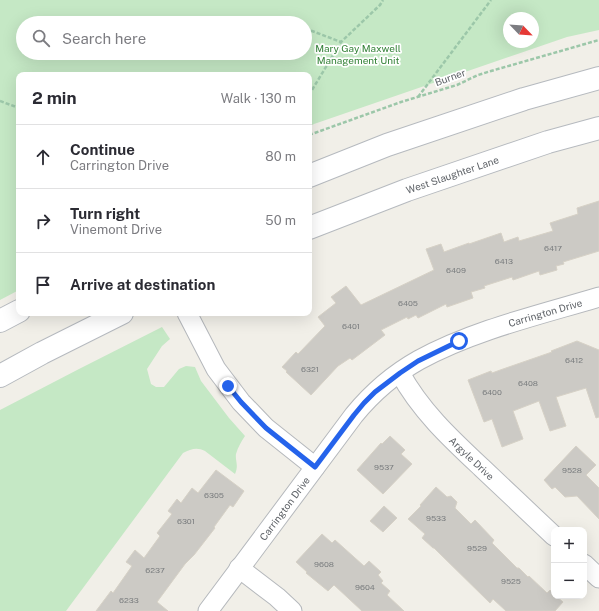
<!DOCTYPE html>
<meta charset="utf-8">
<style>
body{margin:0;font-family:"Public Sans",sans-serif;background:#f2f2f3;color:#2b2b33}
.controls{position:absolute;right:12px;bottom:12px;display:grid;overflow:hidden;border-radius:8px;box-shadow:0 4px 16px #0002}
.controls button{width:36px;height:36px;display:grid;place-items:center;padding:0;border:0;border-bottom:1px solid #e1e1e2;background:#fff;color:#2b2b33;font:20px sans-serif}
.compass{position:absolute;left:503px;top:12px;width:36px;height:36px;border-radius:50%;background:#fff;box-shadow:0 4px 16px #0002;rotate:115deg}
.stop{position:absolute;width:12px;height:12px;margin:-9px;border:3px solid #2563eb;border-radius:50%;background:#fff}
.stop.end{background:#2563eb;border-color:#fff;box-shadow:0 1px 4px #0008}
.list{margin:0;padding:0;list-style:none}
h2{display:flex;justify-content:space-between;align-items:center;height:52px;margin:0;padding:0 16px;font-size:17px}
h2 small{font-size:13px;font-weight:400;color:#7c7c81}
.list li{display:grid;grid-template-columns:26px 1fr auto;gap:12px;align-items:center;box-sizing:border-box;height:64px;padding:0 16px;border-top:1px solid #e1e1e2}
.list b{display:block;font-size:15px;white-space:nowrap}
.list p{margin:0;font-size:13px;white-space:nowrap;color:#7c7c81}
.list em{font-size:13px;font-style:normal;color:#7c7c81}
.icon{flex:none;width:22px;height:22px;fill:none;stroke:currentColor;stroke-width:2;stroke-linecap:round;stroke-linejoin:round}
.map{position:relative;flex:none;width:599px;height:611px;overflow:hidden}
.search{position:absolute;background:#fff;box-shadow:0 4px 16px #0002;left:16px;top:16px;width:296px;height:44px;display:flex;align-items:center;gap:10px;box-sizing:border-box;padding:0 14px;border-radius:22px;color:#7c7c81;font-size:15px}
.panel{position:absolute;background:#fff;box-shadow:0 4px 16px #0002;left:16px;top:72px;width:296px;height:244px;border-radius:8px}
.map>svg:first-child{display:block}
.green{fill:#c5e8c5;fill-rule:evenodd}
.building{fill:#cccac5;stroke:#d6d1c6}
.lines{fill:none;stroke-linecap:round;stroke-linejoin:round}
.street-casing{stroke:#b5b8bc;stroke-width:21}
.secondary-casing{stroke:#b6babf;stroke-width:24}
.path{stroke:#9cc7a9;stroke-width:2.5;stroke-dasharray:4 2;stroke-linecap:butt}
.street{stroke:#fff;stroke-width:19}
.secondary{stroke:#fff;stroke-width:22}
.route{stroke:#2563eb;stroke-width:5}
.labels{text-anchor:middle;stroke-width:3.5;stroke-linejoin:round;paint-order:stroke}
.number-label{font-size:8px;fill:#7a7d7f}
.park-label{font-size:10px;fill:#348238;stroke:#fff}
.street-label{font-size:10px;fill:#5f6368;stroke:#fff}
</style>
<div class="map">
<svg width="599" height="611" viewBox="0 0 599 611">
<rect width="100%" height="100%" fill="#f1efe8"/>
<g class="green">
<path d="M0,0H599V30L567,37L314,124L309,127V75H19V290L0,300ZM509,18H533V42H509ZM23,23H305V53H23Z"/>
<path d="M162,327L170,339L162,346L147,369L151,384L156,387H164L179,369L186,366L195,367L201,381L229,418L245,436C241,442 238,447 236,454C235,461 239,465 235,474L205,451C197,447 191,449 183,453L66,611H0V410L79,369Z"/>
</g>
<g class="building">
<path d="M599,201V251L563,262L564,264L556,266L557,270L540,275L539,271L513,280L512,277L484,286L485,288L471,292L473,298L447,307L446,304L418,318L416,315L408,319L407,317L381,330L385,335L352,360L350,358L338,366L311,395L286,372L287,371L282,367L296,352L298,354L325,326L318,317L336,303L331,297L346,286L361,305L434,270L426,249L441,244L444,252L469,243V244L501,233L504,242L518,237L519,241L553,231L550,223L578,214L577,208Z"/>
<path d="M577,341L599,350V417L596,418L586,388L556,397L566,426L550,431L539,401L513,411L523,439L502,447L492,419L484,422L468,380L491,371L492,373L503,369L552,352L551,351Z"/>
<path d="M390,436L405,450L401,454L412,464L383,494L357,470L381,443L382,444Z"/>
<path d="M576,446L596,465L586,475L599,488V519L577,496L565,497L555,487L552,489L544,480Z"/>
<path d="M216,470L244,491L233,507L230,505L214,527L215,528L194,555L185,564L157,602L168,611H96L111,591L113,593L132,566L126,562L135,550L144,558L160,536L157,533L172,514L168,511L177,499L181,503L192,488L198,493Z"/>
<path d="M436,487L447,497L451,496L457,502L455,508L471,524L475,520L494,540L492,543L517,568H519L528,577L529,576L547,593L550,590L554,594V596H556L563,602L555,611H506L493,599L490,603L434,548H433L422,538L425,534L408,519L421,506L420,505Z"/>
<path d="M384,506L397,518L383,532L370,521Z"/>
<path d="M322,534L332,543L335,540L364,566L369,561L381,572L378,575L383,581L381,583L390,591L387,595L404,611H362L334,585L328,591L306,573L307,572L296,562Z"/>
</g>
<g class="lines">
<g class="street-casing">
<g id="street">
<path d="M187,313L216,369L241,402L266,428L315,467"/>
<path id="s1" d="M400,373C420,410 450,438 481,467C505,490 530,513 554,536"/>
<path d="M584,564L599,578"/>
<path d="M239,568L277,597L292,611"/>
<path id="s2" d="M208,611L354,415C372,393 394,374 419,360C474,330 539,315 599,297"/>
</g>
</g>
<g class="secondary-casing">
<g id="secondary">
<path d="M309,176L387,145L524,99L599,78"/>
<path id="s3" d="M309,228L407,190L548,142L599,128"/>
<path d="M0,321L19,311"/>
<path d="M0,376L42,353L122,313"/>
</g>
</g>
<g class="path">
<path d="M247,23H259"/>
<path d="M305,30L312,31L341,42"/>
<path d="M309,95L341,42L380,5L383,0"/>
<path d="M418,97L491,0"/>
<path d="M0,101L19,108"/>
<path d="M309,135L401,102L457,85L478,75L491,71L599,40"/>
</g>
<use href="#street" class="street"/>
<use href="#secondary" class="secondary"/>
</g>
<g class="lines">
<path class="route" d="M228,386L241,402L266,428L315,467L354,415L364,403L375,392L400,373L418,361L459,341"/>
</g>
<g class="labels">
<g class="number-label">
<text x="553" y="251">6417</text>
<text x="504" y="264">6413</text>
<text x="456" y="273">6409</text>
<text x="408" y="306">6405</text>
<text x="351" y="329">6401</text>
<text x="574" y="363">6412</text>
<text x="310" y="372">6321</text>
<text x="528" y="386">6408</text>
<text x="492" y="395">6400</text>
<text x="384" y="470">9537</text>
<text x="572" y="473">9528</text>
<text x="214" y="498">6305</text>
<text x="436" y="521">9533</text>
<text x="186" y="524">6301</text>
<text x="477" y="551">9529</text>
<text x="324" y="567">9608</text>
<text x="155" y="573">6237</text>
<text x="511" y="584">9525</text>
<text x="365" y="590">9604</text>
<text x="129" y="603">6233</text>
</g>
<g class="park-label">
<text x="358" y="52">Mary Gay Maxwell<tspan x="358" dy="12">Management Unit</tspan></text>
</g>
<g class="street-label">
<text transform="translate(450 77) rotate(-20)" y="4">Burner</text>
<text dy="4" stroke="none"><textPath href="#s3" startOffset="153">West Slaughter Lane</textPath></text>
<text dy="4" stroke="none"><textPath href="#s2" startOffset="465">Carrington Drive</textPath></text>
<text dy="4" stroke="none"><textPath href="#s1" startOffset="112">Argyle Drive</textPath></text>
<text dy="4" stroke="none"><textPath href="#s2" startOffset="128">Carrington Drive</textPath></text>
</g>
</g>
</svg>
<div class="controls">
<button>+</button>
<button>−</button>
</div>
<svg class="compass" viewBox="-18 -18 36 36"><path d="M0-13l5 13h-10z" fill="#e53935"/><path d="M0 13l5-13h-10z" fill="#7c7c81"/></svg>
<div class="stop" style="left:459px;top:341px"></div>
<div class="stop end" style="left:228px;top:386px"></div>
<div class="search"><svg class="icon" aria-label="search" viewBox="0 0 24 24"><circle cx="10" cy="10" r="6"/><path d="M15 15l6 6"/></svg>Search here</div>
<section class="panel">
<h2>2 min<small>Walk · 130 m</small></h2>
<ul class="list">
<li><svg class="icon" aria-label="ahead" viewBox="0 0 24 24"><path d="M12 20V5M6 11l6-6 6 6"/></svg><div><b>Continue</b><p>Carrington Drive</p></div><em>80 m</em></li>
<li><svg class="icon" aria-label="right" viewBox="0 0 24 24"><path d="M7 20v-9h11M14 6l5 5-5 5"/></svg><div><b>Turn right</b><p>Vinemont Drive</p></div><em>50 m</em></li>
<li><svg class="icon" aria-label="arrive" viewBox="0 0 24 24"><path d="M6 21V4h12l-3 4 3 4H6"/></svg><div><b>Arrive at destination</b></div></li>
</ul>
</section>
</div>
